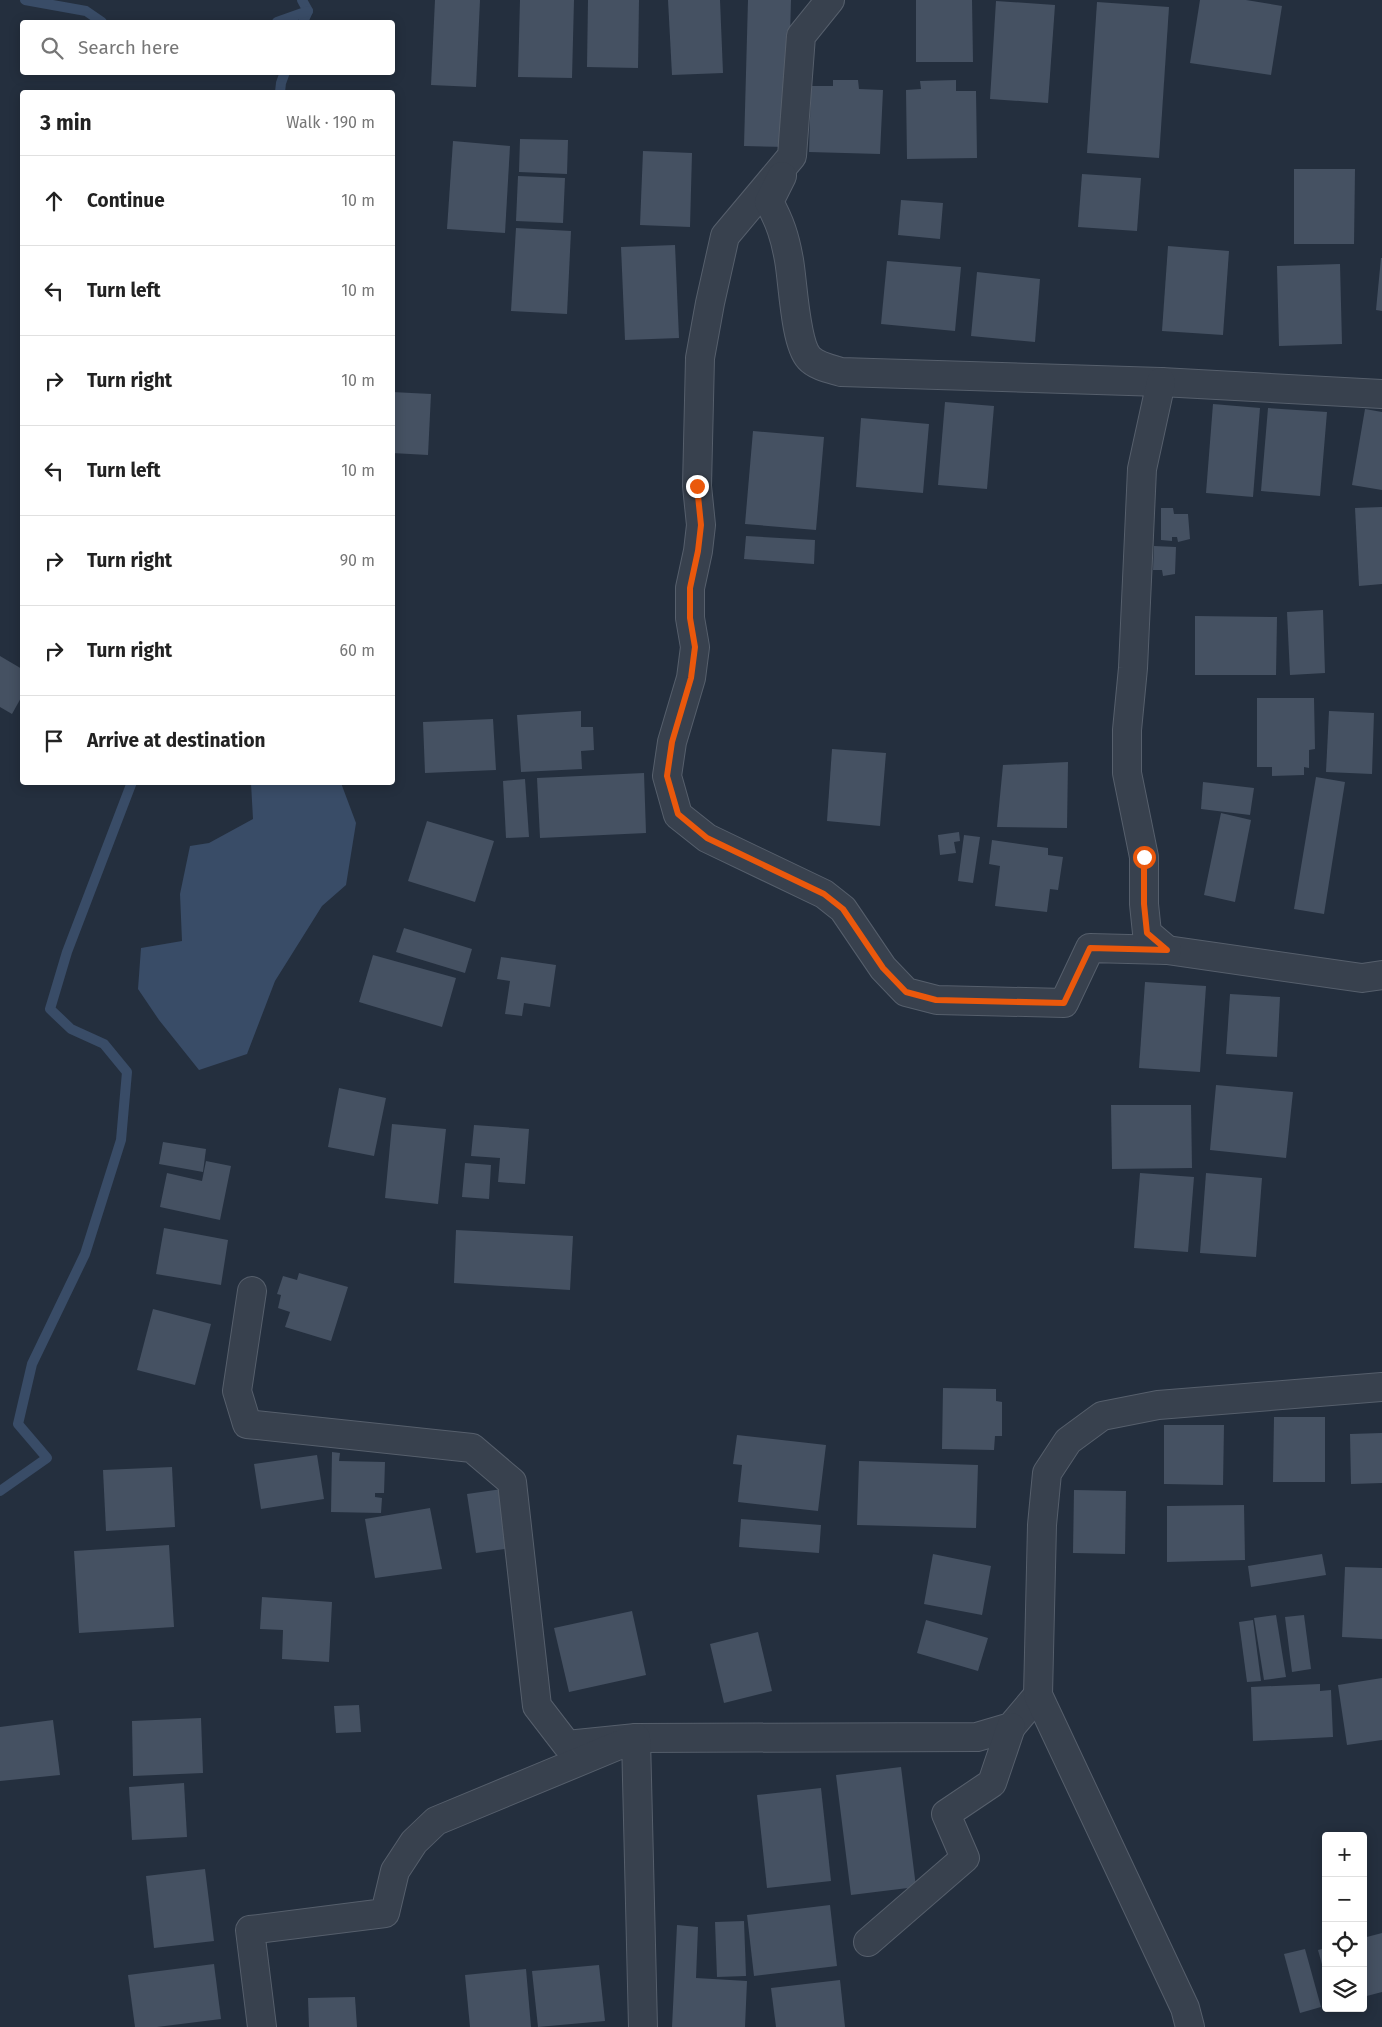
<!DOCTYPE html>
<meta charset="utf-8">
<style>
body{margin:0;font-family:"Fira Sans",sans-serif;background:#f2f2f2;color:#222}
.controls{position:absolute;right:15px;bottom:15px;display:grid;overflow:hidden;border-radius:5px;box-shadow:0 2px 12px #0003}
.controls button{width:45px;height:45px;display:grid;place-items:center;padding:0;border:0;border-bottom:1px solid #e0e0e0;background:#fff;color:#222;font:25px sans-serif}
.stop{position:absolute;width:15px;height:15px;margin:-11px;border:4px solid #ea580c;border-radius:50%;background:#fff}
.stop.end{background:#ea580c;border-color:#fff;box-shadow:0 1px 5px #0008}
.list{margin:0;padding:0;list-style:none}
h2{display:flex;justify-content:space-between;align-items:center;height:65px;margin:0;padding:0 20px;font-size:21px}
h2 small{font-size:16px;font-weight:400;color:#767676}
.list li{display:grid;grid-template-columns:32px 1fr auto;gap:15px;align-items:center;box-sizing:border-box;height:90px;padding:0 20px;border-top:1px solid #e0e0e0}
.list b{display:block;font-size:19px;white-space:nowrap}
.list em{font-size:16px;font-style:normal;color:#767676}
.icon{flex:none;width:28px;height:28px;fill:none;stroke:currentColor;stroke-width:2;stroke-linecap:round;stroke-linejoin:round}
.map{position:relative;flex:none;width:1382px;height:2027px;overflow:hidden}
.search{position:absolute;background:#fff;box-shadow:0 2px 12px #0003;left:20px;top:20px;width:375px;height:55px;display:flex;align-items:center;gap:12px;box-sizing:border-box;padding:0 18px;border-radius:5px;color:#767676;font-size:19px}
.panel{position:absolute;background:#fff;box-shadow:0 2px 12px #0003;left:20px;top:90px;width:375px;height:695px;border-radius:5px}
.map>svg:first-child{display:block}
.water{fill:#394c67}
.lines{fill:none;stroke-linecap:round;stroke-linejoin:round}
.stream{stroke:#394c67;stroke-width:10}
.building{fill:#455162}
.minor-casing{stroke:#565f6c;stroke-width:30}
.minor{stroke:#38414e;stroke-width:28}
.route{stroke:#ea580c;stroke-width:6}
</style>
<div class="map">
<svg width="1382" height="2027" viewBox="0 0 1382 2027">
<rect width="100%" height="100%" fill="#242f3e"/>
<path class="water" d="M251,783H341L356,823L346,885L322,906L275,981L247,1054L199,1070L159,1020L138,989L141,948L182,941L180,894L190,846L209,843L253,819Z"/>
<g class="lines">
<g class="stream">
<path d="M25,0L86,11L102,22"/>
<path d="M302,0L308,11L303,22"/>
<path d="M277,22L308,11"/>
<path d="M280,92L281,83L285,72"/>
<path d="M0,1491L47,1458L18,1424L32,1364L85,1254L121,1140L127,1072L104,1044L71,1029L50,1009L67,952L132,782"/>
</g>
</g>
<g class="building">
<path d="M435,0H480L476,87L431,85Z"/>
<path d="M520,0H574L572,78L518,77Z"/>
<path d="M588,0H639L638,68L587,67Z"/>
<path d="M668,0H720L723,73L672,75Z"/>
<path d="M748,0H791L787,147L744,146Z"/>
<path d="M916,0H972L973,62H916Z"/>
<path d="M1200,0H1246L1282,6L1271,75L1190,63Z"/>
<path d="M996,1L1055,5L1048,103L990,99Z"/>
<path d="M1097,2L1169,7L1159,158L1087,153Z"/>
<path d="M833,80H858L859,89L883,90L880,154L809,152L811,86H833Z"/>
<path d="M956,80V91H976L977,158L907,159L906,90L921,89L920,81Z"/>
<path d="M520,139L568,140L567,174L519,172Z"/>
<path d="M453,141L510,146L505,233L447,229Z"/>
<path d="M643,151L692,153L690,227L640,225Z"/>
<path d="M1294,169H1355L1354,244H1294Z"/>
<path d="M1082,174L1141,178L1137,231L1078,227Z"/>
<path d="M518,176L565,178L563,223L516,221Z"/>
<path d="M901,200L943,203L940,239L898,235Z"/>
<path d="M516,228L571,231L567,314L511,311Z"/>
<path d="M675,245L679,338L625,340L621,247Z"/>
<path d="M1168,246L1229,251L1223,335L1162,331Z"/>
<path d="M1381,258H1382V311L1376,310Z"/>
<path d="M887,261L961,267L955,331L881,324Z"/>
<path d="M1340,264L1342,344L1279,346L1277,266Z"/>
<path d="M977,272L1040,279L1035,342L971,336Z"/>
<path d="M392,392L431,394L428,455L392,453Z"/>
<path d="M945,402L994,406L987,489L938,485Z"/>
<path d="M1213,404L1260,408L1253,497L1206,493Z"/>
<path d="M1268,408L1327,412L1320,496L1261,491Z"/>
<path d="M1365,409L1382,412V490L1352,485Z"/>
<path d="M861,418L929,424L923,493L856,487Z"/>
<path d="M753,431L824,437L816,530L745,524Z"/>
<path d="M1382,507V584L1359,586L1355,508Z"/>
<path d="M1161,508H1173L1174,514H1188L1190,539L1178,542L1177,537H1172V541L1161,540Z"/>
<path d="M746,536L815,540L814,564L744,559Z"/>
<path d="M1154,546L1176,547L1175,574L1163,576L1162,570H1153Z"/>
<path d="M1323,610L1325,673L1290,675L1287,612Z"/>
<path d="M1195,616L1277,617L1276,675H1195Z"/>
<path d="M0,656L22,669V696L12,714L0,707Z"/>
<path d="M1257,698H1314L1315,749L1309,750V768L1304,767V775L1272,776V767H1257Z"/>
<path d="M581,711V727H593L594,750L581,751L582,769L521,772L517,715Z"/>
<path d="M1329,711L1374,713L1372,774L1326,772Z"/>
<path d="M493,719L496,770L425,773L423,722Z"/>
<path d="M832,749L886,753L880,826L827,821Z"/>
<path d="M1068,762L1067,828L997,827L1003,765Z"/>
<path d="M644,773L646,833L540,838L537,778Z"/>
<path d="M1316,777L1345,782L1324,914L1294,909Z"/>
<path d="M525,779L529,837L506,838L503,781Z"/>
<path d="M1203,782L1254,788L1250,815L1201,809Z"/>
<path d="M1221,813L1251,820L1235,902L1204,895Z"/>
<path d="M427,821L494,841L475,902L408,881Z"/>
<path d="M959,832L960,841L954,842L956,853L940,855L938,835Z"/>
<path d="M964,835L980,837L973,883L958,881Z"/>
<path d="M992,840L1048,848V855L1063,857L1058,890L1050,889L1047,912L995,906L1000,866L989,864Z"/>
<path d="M404,928L472,949L465,973L396,952Z"/>
<path d="M373,955L456,978L442,1027L359,1002Z"/>
<path d="M501,957L556,965L550,1007L524,1003L522,1016L505,1014L510,981L497,979Z"/>
<path d="M1145,982L1206,986L1200,1072L1139,1068Z"/>
<path d="M1230,994L1280,997L1277,1057L1226,1054Z"/>
<path d="M1216,1085L1293,1092L1286,1158L1210,1150Z"/>
<path d="M339,1088L386,1098L374,1156L328,1147Z"/>
<path d="M1111,1105H1191L1192,1168L1112,1169Z"/>
<path d="M392,1124L446,1129L438,1204L385,1198Z"/>
<path d="M474,1125L529,1129L525,1184L498,1182L500,1158L471,1156Z"/>
<path d="M163,1142L206,1149L203,1172L159,1164Z"/>
<path d="M206,1161L231,1166L220,1220L160,1207L167,1173L202,1181Z"/>
<path d="M465,1163L491,1165L489,1199L462,1197Z"/>
<path d="M1140,1173L1194,1177L1188,1252L1134,1248Z"/>
<path d="M1206,1173L1262,1178L1256,1257L1200,1253Z"/>
<path d="M164,1228L228,1240L221,1285L156,1274Z"/>
<path d="M456,1230L573,1236L570,1290L454,1283Z"/>
<path d="M299,1273L348,1287L331,1341L285,1327L290,1312L278,1308L281,1295L277,1294L283,1276L297,1280Z"/>
<path d="M153,1309L211,1324L195,1385L137,1370Z"/>
<path d="M943,1388L996,1389V1401L1002,1402V1436H995L994,1450L942,1449Z"/>
<path d="M1274,1417H1325V1482H1273Z"/>
<path d="M1164,1425H1224L1223,1485L1164,1484Z"/>
<path d="M1382,1433V1483L1351,1484L1350,1434Z"/>
<path d="M737,1435L826,1445L818,1511L738,1502L742,1465L733,1464Z"/>
<path d="M332,1452L340,1453L339,1461L385,1462L384,1493H375V1497L382,1498L381,1513L331,1512Z"/>
<path d="M317,1455L324,1499L261,1509L254,1464Z"/>
<path d="M859,1461L978,1465L976,1528L857,1525Z"/>
<path d="M172,1467L175,1527L106,1531L103,1470Z"/>
<path d="M509,1488L518,1547L476,1553L467,1494Z"/>
<path d="M1074,1490L1126,1491L1125,1554L1073,1553Z"/>
<path d="M1244,1505L1245,1560L1167,1562V1506Z"/>
<path d="M430,1508L442,1569L375,1578L365,1519Z"/>
<path d="M741,1519L821,1525L819,1553L739,1547Z"/>
<path d="M169,1545L174,1627L79,1633L74,1551Z"/>
<path d="M933,1554L991,1566L982,1615L924,1604Z"/>
<path d="M1322,1554L1326,1575L1251,1587L1248,1566Z"/>
<path d="M1345,1567L1382,1568V1639L1342,1637Z"/>
<path d="M262,1597L332,1602L329,1662L282,1659L283,1630L260,1629Z"/>
<path d="M632,1611L646,1675L569,1692L554,1628Z"/>
<path d="M1276,1615L1286,1677L1264,1680L1254,1618Z"/>
<path d="M1304,1615L1311,1669L1292,1672L1285,1617Z"/>
<path d="M926,1620L988,1638L978,1671L917,1653Z"/>
<path d="M1253,1620L1261,1681L1247,1682L1239,1622Z"/>
<path d="M758,1632L772,1691L724,1703L710,1644Z"/>
<path d="M1382,1678V1740L1347,1745L1338,1685Z"/>
<path d="M1320,1684V1691L1331,1690L1333,1737L1253,1741L1251,1687Z"/>
<path d="M359,1705L361,1732L336,1733L334,1706Z"/>
<path d="M201,1718L203,1773L133,1776L132,1721Z"/>
<path d="M53,1720L60,1775L0,1781V1727Z"/>
<path d="M901,1767L916,1887L851,1895L836,1775Z"/>
<path d="M184,1783L187,1837L132,1840L129,1787Z"/>
<path d="M821,1788L831,1881L767,1888L757,1795Z"/>
<path d="M205,1869L214,1941L154,1948L146,1876Z"/>
<path d="M830,1905L837,1966L754,1976L747,1915Z"/>
<path d="M744,1921L746,1976L717,1977L715,1922Z"/>
<path d="M677,1925L698,1927L696,1978L747,1981L745,2027H672Z"/>
<path d="M1382,1933V1992L1363,1997V1938Z"/>
<path d="M1326,1948V1975H1325L1318,1950Z"/>
<path d="M1305,1949L1321,2007L1300,2013L1284,1954Z"/>
<path d="M214,1964L221,2019L157,2027H135L128,1975Z"/>
<path d="M599,1965L605,2021L538,2027L532,1971Z"/>
<path d="M526,1969L531,2027H470L465,1975Z"/>
<path d="M840,1980L845,2027H776L771,1988Z"/>
<path d="M355,1997L357,2027H309L308,1998Z"/>
</g>
<g class="lines">
<g class="minor-casing">
<g id="minor">
<path d="M830,0L801,36L792,156L725,236L710,303L700,358L697,486L701,525L698,551L690,588V618L695,647L691,678L672,742L667,776L678,815L707,838L824,894L843,909L883,968L906,992L937,1000L1064,1003L1090,948L1167,950L1362,978L1382,975"/>
<path d="M782,176L769,202C780,222 785,237 789,260C793,282 795,343 809,358C816,366 831,369 841,372L1161,382L1382,394"/>
<path d="M1161,382L1142,469L1133,668L1127,730V773L1144,857V904L1147,933L1167,950"/>
<path d="M252,1291L237,1391L247,1424L472,1448L512,1482L537,1706L567,1745L636,1738L977,1737L1011,1727L1038,1695"/>
<path d="M868,1942L965,1858L946,1814L992,1783L1011,1727"/>
<path d="M262,2027L250,1930L385,1913L395,1871L414,1842L436,1821L636,1738L643,2027"/>
<path d="M1190,2027L1185,2008L1038,1695L1042,1525L1047,1473L1068,1441L1102,1416L1158,1405L1382,1387"/>
</g>
</g>
<use href="#minor" class="minor"/>
</g>
<g class="lines">
<path class="route" d="M697,486L701,525L698,551L690,588V618L695,647L691,678L672,742L667,776L678,814L707,838L824,894L843,909L883,968L906,992L936,1000L1064,1003L1090,948L1167,950L1147,933L1144,904V857"/>
</g>
</svg>
<div class="controls">
<button>+</button>
<button>−</button>
<button><svg class="icon" aria-label="locate" viewBox="0 0 24 24"><circle cx="12" cy="12" r="6"/><path d="M12 2v4M12 18v4M2 12h4M18 12h4"/></svg></button>
<button><svg class="icon" aria-label="layers" viewBox="0 0 24 24"><path d="M12 4l9 5-9 5-9-5zM3 14l9 5 9-5"/></svg></button>
</div>
<div class="stop" style="left:1144px;top:857px"></div>
<div class="stop end" style="left:697px;top:486px"></div>
<div class="search"><svg class="icon" aria-label="search" viewBox="0 0 24 24"><circle cx="10" cy="10" r="6"/><path d="M15 15l6 6"/></svg>Search here</div>
<section class="panel">
<h2>3 min<small>Walk · 190 m</small></h2>
<ul class="list">
<li><svg class="icon" aria-label="ahead" viewBox="0 0 24 24"><path d="M12 20V5M6 11l6-6 6 6"/></svg><div><b>Continue</b></div><em>10 m</em></li>
<li><svg class="icon" aria-label="left" viewBox="0 0 24 24"><path d="M17 20v-9H6M10 6l-5 5 5 5"/></svg><div><b>Turn left</b></div><em>10 m</em></li>
<li><svg class="icon" aria-label="right" viewBox="0 0 24 24"><path d="M7 20v-9h11M14 6l5 5-5 5"/></svg><div><b>Turn right</b></div><em>10 m</em></li>
<li><svg class="icon" aria-label="left" viewBox="0 0 24 24"><path d="M17 20v-9H6M10 6l-5 5 5 5"/></svg><div><b>Turn left</b></div><em>10 m</em></li>
<li><svg class="icon" aria-label="right" viewBox="0 0 24 24"><path d="M7 20v-9h11M14 6l5 5-5 5"/></svg><div><b>Turn right</b></div><em>90 m</em></li>
<li><svg class="icon" aria-label="right" viewBox="0 0 24 24"><path d="M7 20v-9h11M14 6l5 5-5 5"/></svg><div><b>Turn right</b></div><em>60 m</em></li>
<li><svg class="icon" aria-label="arrive" viewBox="0 0 24 24"><path d="M6 21V4h12l-3 4 3 4H6"/></svg><div><b>Arrive at destination</b></div></li>
</ul>
</section>
</div>
